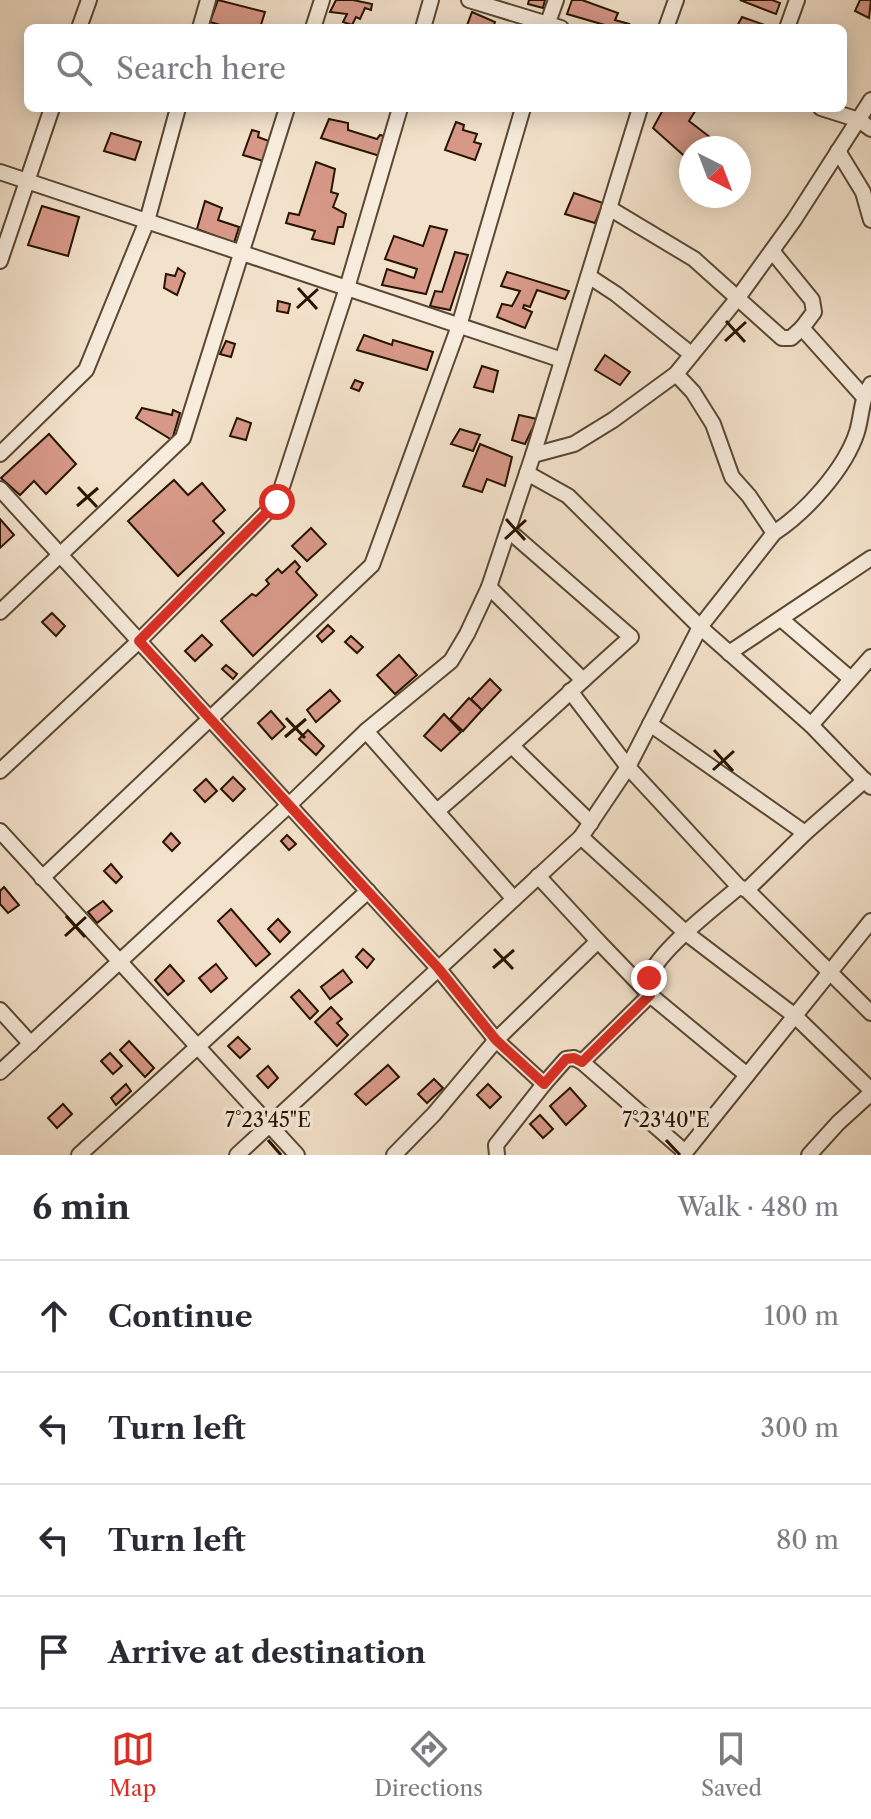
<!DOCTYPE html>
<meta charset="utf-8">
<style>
body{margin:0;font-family:"Libre Caslon Text",serif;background:#f2f2f3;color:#2b2b33}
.compass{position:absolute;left:679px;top:136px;width:72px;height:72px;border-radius:50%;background:#fff;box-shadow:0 4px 20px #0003;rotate:138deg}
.stop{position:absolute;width:24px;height:24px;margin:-18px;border:6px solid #d93025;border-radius:50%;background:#fff}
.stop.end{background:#d93025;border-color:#fff;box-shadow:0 2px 8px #0008}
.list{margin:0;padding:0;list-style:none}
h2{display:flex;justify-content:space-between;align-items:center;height:104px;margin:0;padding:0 32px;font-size:34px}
h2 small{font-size:26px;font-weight:400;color:#7c7c81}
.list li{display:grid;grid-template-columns:52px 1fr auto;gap:24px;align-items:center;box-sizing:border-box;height:112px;padding:0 32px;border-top:2px solid #e1e1e2}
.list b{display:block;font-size:30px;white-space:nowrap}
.list em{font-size:26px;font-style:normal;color:#7c7c81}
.icon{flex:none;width:44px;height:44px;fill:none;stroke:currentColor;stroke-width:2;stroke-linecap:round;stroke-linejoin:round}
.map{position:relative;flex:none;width:871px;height:1155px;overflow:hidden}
.search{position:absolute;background:#fff;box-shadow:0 4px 20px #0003;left:24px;right:24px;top:24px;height:88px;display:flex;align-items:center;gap:20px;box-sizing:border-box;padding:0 28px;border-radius:12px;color:#7c7c81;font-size:30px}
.sheet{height:552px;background:#fff}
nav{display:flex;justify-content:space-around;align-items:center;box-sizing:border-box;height:112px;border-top:2px solid #e1e1e2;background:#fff;font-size:22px;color:#7c7c81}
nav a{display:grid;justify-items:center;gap:4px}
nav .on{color:#d93025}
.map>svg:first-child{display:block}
.building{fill:#d79888;stroke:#271400;stroke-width:2}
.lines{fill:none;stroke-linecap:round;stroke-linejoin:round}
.minor-casing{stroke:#5a4833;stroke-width:18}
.minor{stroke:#f7ecdd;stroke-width:14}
.route{stroke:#d93025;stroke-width:10}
.ticks{fill:none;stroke:#271400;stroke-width:3}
.ticks-label{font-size:20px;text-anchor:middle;fill:#271400;stroke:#f7ecdd;stroke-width:7;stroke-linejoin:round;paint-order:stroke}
</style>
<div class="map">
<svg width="871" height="1155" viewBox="0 0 871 1155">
<rect width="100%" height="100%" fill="#f3e2cb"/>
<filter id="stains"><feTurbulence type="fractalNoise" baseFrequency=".0025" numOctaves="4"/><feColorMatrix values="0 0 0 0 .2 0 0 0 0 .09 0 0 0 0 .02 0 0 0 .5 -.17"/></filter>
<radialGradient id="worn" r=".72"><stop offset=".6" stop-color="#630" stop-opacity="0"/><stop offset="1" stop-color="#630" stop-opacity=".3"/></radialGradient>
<g class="building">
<path d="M218,0L265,12L260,28H230L210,22Z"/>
<path d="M336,0H353L372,4L371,10L365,8L360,19L356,17L352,25L343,22L347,14L330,12Z"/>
<path d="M529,0H545L543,8L528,4Z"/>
<path d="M572,0H582L618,13L615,20L629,24L627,28H615L567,14Z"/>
<path d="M740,0H772L780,3L776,14Z"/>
<path d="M860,0H871L869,18L855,11Z"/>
<path d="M472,12L495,22L493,28H466Z"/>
<path d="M742,17L773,28H736Z"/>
<path d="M664,108H697L689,121L715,141L708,148H691V162L653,128Z"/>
<path d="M329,119L348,123V130L377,139L380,135L387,137L380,156L321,138Z"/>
<path d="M456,122L464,125L463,130L477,134L474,142L481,144L475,160L445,150Z"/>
<path d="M252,130L259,132L258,137L269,141L263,161L243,155Z"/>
<path d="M111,133L141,142L135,160L104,151Z"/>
<path d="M316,162L335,169L331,192L338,194L333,207L346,214L343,227H338L334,244L312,239L315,231L286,223L289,213L299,215Z"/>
<path d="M574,193L603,203L595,223L565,214Z"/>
<path d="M205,201L222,208L218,220L239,227L234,243L197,229Z"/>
<path d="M42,206L79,217L68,256L28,245Z"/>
<path d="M430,226L447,230L426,294L382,285L387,269L414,278L417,269L385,259L394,236L423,246Z"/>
<path d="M455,252L468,255L450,310L430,306L435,291L442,292Z"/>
<path d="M178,268L185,273L177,295L164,288L166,274L175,276Z"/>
<path d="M507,272L569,291L565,299L537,290L530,307L524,305L523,308L532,312L525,328L497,317L502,304L512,306L520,291L501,286Z"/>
<path d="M278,301L290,304L288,313L277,311Z"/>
<path d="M364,335L392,345L393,340L433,352L427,370L357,350Z"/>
<path d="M226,341L235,344L231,357L220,354Z"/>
<path d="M605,355L630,372L620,385L595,370Z"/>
<path d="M482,366L498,371L493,392L474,387Z"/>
<path d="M355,380L363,383L359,391L351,388Z"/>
<path d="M142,408L172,415L173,410L180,413L172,440L136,418Z"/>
<path d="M519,415L537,419L525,444L512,440Z"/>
<path d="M237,418L251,423L246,440L230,436Z"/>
<path d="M460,429L480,435L473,451L451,444Z"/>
<path d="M49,434L76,464L46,494L34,481L20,495L1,478Z"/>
<path d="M480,444L512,457L505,486L487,479L482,492L463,486Z"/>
<path d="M174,480L188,495L202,483L225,510L213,521L224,533L178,576L128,521Z"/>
<path d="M0,519L14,535L0,548Z"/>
<path d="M311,528L326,544L307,561L292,546Z"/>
<path d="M295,561L300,567L296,572L317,595L253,656L221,621L252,594L256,596L269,584L266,580L278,569L282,573Z"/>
<path d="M52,613L65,626L56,636L42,622Z"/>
<path d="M328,625L334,631L322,642L317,636Z"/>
<path d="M202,635L212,645L195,661L185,651Z"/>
<path d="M351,636L363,647L357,653L345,642Z"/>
<path d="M399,655L417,675L395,694L377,675Z"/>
<path d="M226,665L237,674L233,679L222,669Z"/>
<path d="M490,679L501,690L482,710L471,699Z"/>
<path d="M330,690L340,701L316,722L307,710Z"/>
<path d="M469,698L482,710L463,731L450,719Z"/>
<path d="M271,711L285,727L272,739L258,723Z"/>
<path d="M444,714L461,732L441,751L424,736Z"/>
<path d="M308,730L324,746L316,755L299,739Z"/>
<path d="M233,777L245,789L233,801L221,789Z"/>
<path d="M206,779L217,791L205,802L194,790Z"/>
<path d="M171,833L180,843L172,851L163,842Z"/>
<path d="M287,835L296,844L289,850L281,841Z"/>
<path d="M111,864L122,877L116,883L104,871Z"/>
<path d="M4,887L19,905L8,913L0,904V891Z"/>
<path d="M103,901L112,911L97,923L88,912Z"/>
<path d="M231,909L270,954L256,966L218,921Z"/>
<path d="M278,919L290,932L280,942L268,929Z"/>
<path d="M363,949L374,959L367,968L356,957Z"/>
<path d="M216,964L227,978L211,992L199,978Z"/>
<path d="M170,965L184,981L168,995L155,980Z"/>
<path d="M343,970L352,982L330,999L321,987Z"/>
<path d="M299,990L318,1011L310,1019L291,997Z"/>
<path d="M331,1007L342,1019L337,1023L348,1035L337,1046L315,1022Z"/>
<path d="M238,1037L250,1049L240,1058L228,1046Z"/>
<path d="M129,1041L154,1068L145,1077L120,1050Z"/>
<path d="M110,1053L122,1066L113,1074L101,1061Z"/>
<path d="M388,1065L399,1077L366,1105L355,1094Z"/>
<path d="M268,1066L278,1078L268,1088L257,1076Z"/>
<path d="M434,1079L443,1088L427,1103L418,1094Z"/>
<path d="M126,1084L131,1091L116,1105L111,1098Z"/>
<path d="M488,1084L501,1097L490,1108L477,1095Z"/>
<path d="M570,1088L586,1106L566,1125L550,1106Z"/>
<path d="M63,1104L72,1114L57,1128L48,1118Z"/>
<path d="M540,1115L553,1129L543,1138L530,1124Z"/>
</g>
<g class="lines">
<g class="minor-casing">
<g id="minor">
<path d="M469,0L561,28"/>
<path d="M79,28L89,0"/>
<path d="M200,28L208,0"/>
<path d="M313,28L322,0"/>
<path d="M423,28L431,0"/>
<path d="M546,28L556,0"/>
<path d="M666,28L676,0"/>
<path d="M787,28L797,0"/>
<path d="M821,108L859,120L871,129"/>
<path d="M838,151L863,192L871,220"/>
<path d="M0,172L562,360"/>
<path d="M609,208L694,259L782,338H791L802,328"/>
<path d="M772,251L812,300L814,312L802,328L863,396"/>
<path d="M0,261L52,108"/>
<path d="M590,277L616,294L691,354"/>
<path d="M676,374L693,392L713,424L732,477L749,496L774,533"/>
<path d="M0,454L86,370L147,221L178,108"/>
<path d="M533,455L574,444L613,420L676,374L737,299L794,220L871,100"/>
<path d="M527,473L568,496L700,627L811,725L871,787"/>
<path d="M0,489L438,968L496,1040L544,1084L496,1145L497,1155"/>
<path d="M489,587L583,680"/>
<path d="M0,612L183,438L287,108"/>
<path d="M781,619L851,679"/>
<path d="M729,653L871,558"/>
<path d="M570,691L628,767L739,887L747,890L871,1013"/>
<path d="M650,724L805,833"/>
<path d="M811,725L871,657"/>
<path d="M366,731L514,899"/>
<path d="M513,747L591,823"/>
<path d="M0,771L139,641L277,502L347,288L400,108"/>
<path d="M437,811C503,755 566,695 631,637L508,530"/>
<path d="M0,831L297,1155"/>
<path d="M581,837L686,933L795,1016L871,1090"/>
<path d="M538,876L598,941"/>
<path d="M42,878L372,565L459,326L523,108"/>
<path d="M747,890L805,833L865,780"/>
<path d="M0,1010L31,1044"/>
<path d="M0,1072L288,806L366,731L451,661L467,634L489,587L533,455L640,108"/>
<path d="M544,1084L566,1059L574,1058L582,1062"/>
<path d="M685,1152L582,1062L650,995C650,989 648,981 650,976C658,951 718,905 739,887"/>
<path d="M79,1155L368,891"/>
<path d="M237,1155L581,837L628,767L700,627L774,533C806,512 845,469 857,432C862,415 861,399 871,384"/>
<path d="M394,1155L434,1114L496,1040L598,941L650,995L747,1075"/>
<path d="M683,1155L871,921"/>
<path d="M809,1155L838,1123L871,1093"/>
</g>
</g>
<use href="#minor" class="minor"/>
</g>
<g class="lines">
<path class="route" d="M277,502L139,641L438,968L496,1040L544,1084L566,1059L574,1058L582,1062L650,995L649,978"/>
</g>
<path class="ticks" d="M298,288L317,309M297,308L318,289M726,321L745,342M725,341L746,322M78,487L97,507M77,506L98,488M506,519L525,540M505,539L526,520M286,718L305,738M285,737L306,719M714,750L733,771M713,770L734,751M66,916L85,937M65,936L86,917M494,949L513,969M493,968L514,950M268,1140L281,1155M666,1140L680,1155"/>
<g class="ticks-label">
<text x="268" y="1127">7°23'45"E</text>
<text x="666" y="1127">7°23'40"E</text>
</g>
<rect width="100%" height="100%" filter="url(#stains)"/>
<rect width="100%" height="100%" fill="url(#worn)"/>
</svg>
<svg class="compass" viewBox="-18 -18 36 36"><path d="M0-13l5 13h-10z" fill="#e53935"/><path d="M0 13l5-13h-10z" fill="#7c7c81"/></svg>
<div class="stop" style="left:277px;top:502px"></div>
<div class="stop end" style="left:649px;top:978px"></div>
<div class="search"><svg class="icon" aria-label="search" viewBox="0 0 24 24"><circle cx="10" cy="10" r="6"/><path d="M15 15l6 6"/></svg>Search here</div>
</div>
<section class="sheet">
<h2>6 min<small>Walk · 480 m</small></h2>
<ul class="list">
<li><svg class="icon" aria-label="ahead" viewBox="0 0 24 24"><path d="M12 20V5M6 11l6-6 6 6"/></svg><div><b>Continue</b></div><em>100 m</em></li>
<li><svg class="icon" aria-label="left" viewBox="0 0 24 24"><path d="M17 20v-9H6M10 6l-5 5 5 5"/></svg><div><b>Turn left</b></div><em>300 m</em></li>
<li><svg class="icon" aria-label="left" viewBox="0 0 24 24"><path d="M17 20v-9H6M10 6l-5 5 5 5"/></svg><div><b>Turn left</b></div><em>80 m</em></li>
<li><svg class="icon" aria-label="arrive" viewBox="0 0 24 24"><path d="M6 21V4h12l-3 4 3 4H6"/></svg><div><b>Arrive at destination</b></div></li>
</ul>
</section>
<nav>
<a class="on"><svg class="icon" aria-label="map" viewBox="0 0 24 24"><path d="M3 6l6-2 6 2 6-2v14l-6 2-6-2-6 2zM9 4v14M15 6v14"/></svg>Map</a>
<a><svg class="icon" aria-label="directions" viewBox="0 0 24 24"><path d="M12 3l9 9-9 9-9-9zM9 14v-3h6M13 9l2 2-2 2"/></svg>Directions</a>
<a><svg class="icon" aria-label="saved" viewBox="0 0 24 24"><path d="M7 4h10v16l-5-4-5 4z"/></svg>Saved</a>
</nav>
